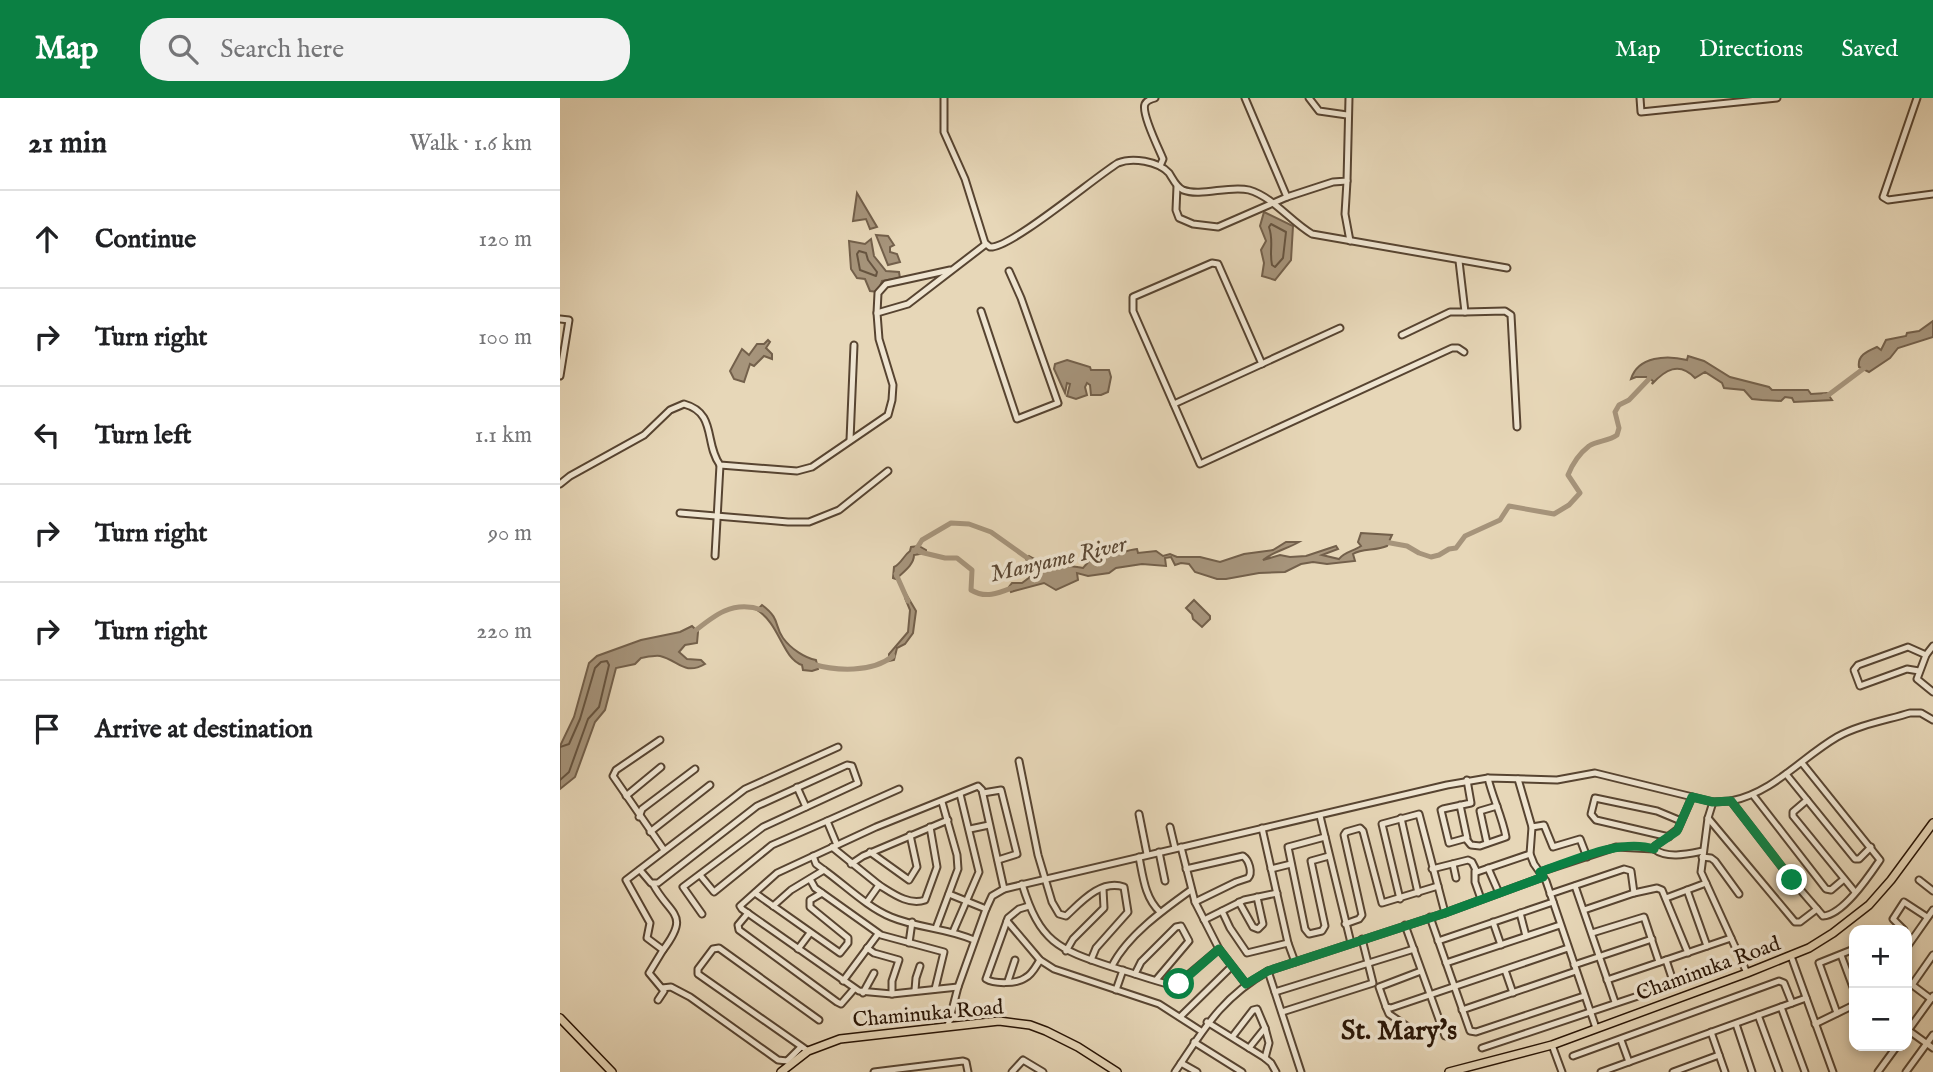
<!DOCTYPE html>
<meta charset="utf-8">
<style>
body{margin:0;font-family:"IM FELL English",serif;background:#f2f2f2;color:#202124}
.controls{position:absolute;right:21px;bottom:21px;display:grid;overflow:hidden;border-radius:14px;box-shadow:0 4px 10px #0003}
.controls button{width:63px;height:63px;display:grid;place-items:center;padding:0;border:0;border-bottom:2px solid #e0e0e0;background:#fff;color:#202124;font:35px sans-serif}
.stop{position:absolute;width:21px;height:21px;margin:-16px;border:5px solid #0b8043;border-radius:50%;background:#fff}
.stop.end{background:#0b8043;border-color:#fff;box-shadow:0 2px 7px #0008}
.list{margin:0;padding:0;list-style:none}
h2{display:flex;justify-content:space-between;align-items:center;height:91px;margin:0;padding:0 28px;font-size:30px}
h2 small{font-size:23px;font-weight:400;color:#757577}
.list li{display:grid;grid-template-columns:46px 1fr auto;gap:21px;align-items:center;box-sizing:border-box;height:98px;padding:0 28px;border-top:2px solid #e0e0e0}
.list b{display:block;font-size:26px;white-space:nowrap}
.list em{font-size:23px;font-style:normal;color:#757577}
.icon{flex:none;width:38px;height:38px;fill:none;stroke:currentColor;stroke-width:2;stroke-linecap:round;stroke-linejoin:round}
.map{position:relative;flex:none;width:1373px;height:974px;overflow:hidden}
header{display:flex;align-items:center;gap:42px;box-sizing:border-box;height:98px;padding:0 35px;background:#0b8043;color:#fff}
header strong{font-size:33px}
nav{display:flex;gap:38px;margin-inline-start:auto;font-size:24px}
.search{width:490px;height:63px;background:#f2f2f2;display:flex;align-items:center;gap:18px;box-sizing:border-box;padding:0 24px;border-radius:28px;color:#757577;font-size:26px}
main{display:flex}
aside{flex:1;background:#fff}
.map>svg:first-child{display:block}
.water{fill:#a6947b;stroke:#73604b;stroke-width:2}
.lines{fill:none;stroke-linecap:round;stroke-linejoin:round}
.shore{stroke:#665440;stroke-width:2}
.river{stroke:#a6947b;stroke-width:5}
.minor-casing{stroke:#574431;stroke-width:9}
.major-casing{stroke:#271304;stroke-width:10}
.minor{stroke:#efe5d1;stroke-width:5}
.major{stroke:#e7d7b8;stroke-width:7}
.route{stroke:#0b8043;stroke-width:9}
.labels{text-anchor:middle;stroke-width:7;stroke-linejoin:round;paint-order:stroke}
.street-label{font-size:21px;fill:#271304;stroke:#efe5d1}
.water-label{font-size:23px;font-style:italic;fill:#5a4734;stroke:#efe5d1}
.district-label{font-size:28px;font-weight:bold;fill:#271304;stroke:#efe5d1}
</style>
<header>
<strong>Map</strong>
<div class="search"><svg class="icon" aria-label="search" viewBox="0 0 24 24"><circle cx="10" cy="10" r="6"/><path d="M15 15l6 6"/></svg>Search here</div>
<nav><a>Map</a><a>Directions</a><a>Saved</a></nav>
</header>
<main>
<aside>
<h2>21 min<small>Walk · 1.6 km</small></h2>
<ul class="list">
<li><svg class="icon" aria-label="ahead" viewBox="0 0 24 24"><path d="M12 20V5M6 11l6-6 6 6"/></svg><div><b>Continue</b></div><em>120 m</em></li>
<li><svg class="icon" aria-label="right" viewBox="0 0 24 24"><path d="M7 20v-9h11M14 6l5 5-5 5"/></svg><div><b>Turn right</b></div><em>100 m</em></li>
<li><svg class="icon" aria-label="left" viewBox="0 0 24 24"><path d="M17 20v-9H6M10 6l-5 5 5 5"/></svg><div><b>Turn left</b></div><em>1.1 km</em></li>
<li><svg class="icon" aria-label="right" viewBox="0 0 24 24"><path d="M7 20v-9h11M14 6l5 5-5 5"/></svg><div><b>Turn right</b></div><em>90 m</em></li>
<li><svg class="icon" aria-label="right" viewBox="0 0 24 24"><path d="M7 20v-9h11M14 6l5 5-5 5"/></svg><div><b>Turn right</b></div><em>220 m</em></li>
<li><svg class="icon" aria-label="arrive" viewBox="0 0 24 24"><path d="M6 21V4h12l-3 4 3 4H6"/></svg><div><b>Arrive at destination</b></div></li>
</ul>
</aside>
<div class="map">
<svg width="1373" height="974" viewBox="0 0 1373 974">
<rect width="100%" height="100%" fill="#e7d7b8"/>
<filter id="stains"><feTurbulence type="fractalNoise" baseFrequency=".00286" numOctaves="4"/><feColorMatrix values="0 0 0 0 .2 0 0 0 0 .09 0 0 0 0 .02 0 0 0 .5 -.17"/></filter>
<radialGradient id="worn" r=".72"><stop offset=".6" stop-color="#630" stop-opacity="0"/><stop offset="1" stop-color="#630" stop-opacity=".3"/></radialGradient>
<g class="water">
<path d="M297,95L317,129L310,131L306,121L293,123Z"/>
<path d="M704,114L733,128L731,162L715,182L702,178L704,165L701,152L706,143L700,128Z"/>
<path d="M316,137L328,138L334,147L330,149V154L337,156L340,164L328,167Z"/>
<path d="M311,141L314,158L326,173L339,174L340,180L322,183L318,194L310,193L305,181L297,180L291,171L289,143L305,146Z"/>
<path d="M1373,223V239L1338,250L1330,260L1309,274L1299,269C1297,257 1308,253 1317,249L1321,252L1326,242L1346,238L1347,235L1359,233Z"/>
<path d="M208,242L210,244L206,250L212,256V261L204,258L194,268L190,266L184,284L174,281L170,273L182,251L189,257L197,246H204Z"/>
<path d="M1128,258L1144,263L1170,279L1209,289L1212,292H1248L1251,296L1267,295L1272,302L1234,304L1232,300L1225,299L1221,303L1202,302L1192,301L1184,292L1164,290L1162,285L1145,274L1135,280C1119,263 1105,272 1092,286L1093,283L1088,279H1076L1071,281C1078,258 1107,257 1127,262Z"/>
<path d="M507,262L530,269L531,272H549L551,279L548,294L541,297H531L530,287L527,285L525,289L527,297L516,301L507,298L510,286L507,285L505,295L494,271L495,266Z"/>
<path d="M801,435L832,437L827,448C816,453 802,450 793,456L795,463L767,466L753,464L741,466L725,474L699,475L666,481H657L635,474L629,466L621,465L615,467L611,459L605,460L606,468L582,466L556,470L549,475L528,478L517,475L518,482L496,492L484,485L454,493L451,494L449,489L452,485H462L470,479L464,470L469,467L466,461L469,458C481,466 507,467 523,470C536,455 528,464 544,462L546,458C557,457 566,452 577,451L578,455L596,453L603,458L610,456L617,459H640L660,464L684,456L713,452L726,444H739C727,451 712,454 703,462L720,457L730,459L746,458L776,448L778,451L762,457L779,461C784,454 794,453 801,448L798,444Z"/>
<path d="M359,448L366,452V455L354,457C354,467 343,474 336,481L333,480L334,469C342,465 343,458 350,453L351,449Z"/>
<path d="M346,496L356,513L353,535L345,546L337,550L334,562L329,563V556L348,534L350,512L345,500Z"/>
<path d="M634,502L650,518V521L642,529L633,521L632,516L626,510Z"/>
<path d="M202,507C221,521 214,528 223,540C231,551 245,560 256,562L258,571L252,573L243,572L242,567C222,560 220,526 197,512Z"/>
<path d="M132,528L138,534L137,545L125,547L119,554L127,561L141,562L145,566C124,578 118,562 100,558C95,557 87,559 81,560L75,566L56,570L45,612L35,624L15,679L0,691V648L14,619L29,565L37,558L81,542L120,534Z"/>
</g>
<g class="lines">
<g class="shore">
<path d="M711,126L726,134L723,160L715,169L712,167C709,152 714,144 709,129Z"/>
<path d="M299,153L306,155L308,162L317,174L316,178L300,172L297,156Z"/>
<path d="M0,649L9,646L20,621L35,570L41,564L47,563L49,567L39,609L28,621L9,674L0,682"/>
</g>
<g class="river">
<path d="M1264,298H1267L1307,268"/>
<path d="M825,444L847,448L859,455L871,459L879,457L889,451L896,450L905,438L940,422L949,408L994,416L1009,407L1020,395L1008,377C1012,367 1020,355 1029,348C1037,343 1049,343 1057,337L1059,330L1055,314L1059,307L1069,302L1089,281L1090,277"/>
<path d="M355,453L362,442L391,425L409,426L431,434L473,464"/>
<path d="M360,454L385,460H397L412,472L411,492C426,501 439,495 454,489"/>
<path d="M338,474L336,476L348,503"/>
<path d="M130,537C152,519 172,501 202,512"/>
<path d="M252,566C276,573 312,575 333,558"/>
</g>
<g class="minor-casing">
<g id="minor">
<path d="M384,0V34L405,81L425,145L430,149C450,151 535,79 558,65C572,59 598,63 609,75C613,81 616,89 623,92C641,99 669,87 689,92C713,99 730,123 752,136L947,170"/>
<path d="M595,0C591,1 587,2 585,6C581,15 599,51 603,61L600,68"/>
<path d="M685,0L727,99"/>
<path d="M749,0L759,13L787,17"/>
<path d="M1080,0L1081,14L1217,0"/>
<path d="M1357,0L1323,99L1328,102L1373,96"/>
<path d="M787,83L785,116L790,143"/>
<path d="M617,88L616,112L619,120L633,126L658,129L727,99L773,84L787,83L789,0"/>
<path d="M899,163L905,214L945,213L951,217L957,329"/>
<path d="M421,213L457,321L498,305L461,200L449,173"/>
<path d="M317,215L318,195L326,186L390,172"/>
<path d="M0,221L9,222L0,278"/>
<path d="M842,237L890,214H905"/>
<path d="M702,266L658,166L652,165L573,199V213L640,366L892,250H898L904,254"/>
<path d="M614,306L780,230"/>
<path d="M290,342L294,247"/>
<path d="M0,386L10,378L84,337L110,312L124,306C157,315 144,345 160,367L237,373L252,369L328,317L332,302L333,287L319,241L317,215L348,206L426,146"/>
<path d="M120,415L228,424H249L279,412L328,373"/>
<path d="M155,458L160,367"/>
<path d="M1373,548L1366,557L1357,581L1373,594"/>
<path d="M1359,573L1347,571L1300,588L1294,572L1298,567L1348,549L1366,557"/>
<path d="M100,642L56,672L53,678L104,752"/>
<path d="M459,663L478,757L492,804L499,816L506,818C521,804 541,781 564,789L568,814L536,850L531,862"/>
<path d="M1226,676L1295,761H1299L1311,749"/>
<path d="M958,681L972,729L970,756L974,766L986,783L1036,930"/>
<path d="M237,689L246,709"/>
<path d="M423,695L441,692L457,756L438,762"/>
<path d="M1193,697L1266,791L1271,792L1284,781"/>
<path d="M66,698L101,669"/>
<path d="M1132,699L1118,731L1095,748L1094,751C1107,761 1128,756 1143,753"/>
<path d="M1247,702L1233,714V718L1295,794"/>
<path d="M1171,703C1214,694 1241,660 1277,639C1298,627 1327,622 1350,615H1361L1373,622"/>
<path d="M1153,704L1171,703L1232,782L1263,818C1283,817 1309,778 1320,762L1242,665"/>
<path d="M900,707L907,740L889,745L881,712L883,711L911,705L907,682"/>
<path d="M579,716L587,756"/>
<path d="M760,718L791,845"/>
<path d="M79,719L82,711L135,671"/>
<path d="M841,720L858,795"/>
<path d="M1148,720L1235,824H1240L1257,811"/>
<path d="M267,723L339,691"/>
<path d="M610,729L615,750"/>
<path d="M972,729L984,727L993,749L1020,741L1027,759"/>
<path d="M702,730L728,845L735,864"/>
<path d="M410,731L429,727"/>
<path d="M90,734L150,687"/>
<path d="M765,739L728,749L745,831L749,836L762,833L765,828L751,763L769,758"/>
<path d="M1109,739L1036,722L1031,716L1035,700L1097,713L1121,723"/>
<path d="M906,741L911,747L920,748L946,739C942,718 933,701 928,680"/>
<path d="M927,745L920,713L937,708"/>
<path d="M272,749L319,787"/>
<path d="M621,749L635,804L659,851L686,886"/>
<path d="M310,754L349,782L357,769L350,737"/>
<path d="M599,754L605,783"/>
<path d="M253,758L256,766L264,772C285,787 307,809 331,819C357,830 387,830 414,842"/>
<path d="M579,759C583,779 585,800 600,814"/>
<path d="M1142,759L1151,760L1155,763L1179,796"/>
<path d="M291,766L303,758L388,722"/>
<path d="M893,766L896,780"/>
<path d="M928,770L939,795"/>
<path d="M626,771L683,758C689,762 693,775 688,780L676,784L635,804"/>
<path d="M711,771L731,766"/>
<path d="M872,771L908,762L912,764L917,774L970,756"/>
<path d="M80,772L91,785H98L197,708L287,667L292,668L298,685L203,729L123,789L142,816"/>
<path d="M915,773V784L921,801"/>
<path d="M980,774L1056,749L1094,751"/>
<path d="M140,777L154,794L212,747L267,723L277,747"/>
<path d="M250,781L255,790L321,837L384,854L375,891"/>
<path d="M1359,782L1373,793"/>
<path d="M93,786C110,818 131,815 103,852"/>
<path d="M462,786C480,844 497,851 552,869C573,875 594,883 615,888L659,851"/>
<path d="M1015,788L1055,904"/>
<path d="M1127,792L1147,848"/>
<path d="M195,795L280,855L288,845V840L250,809V802L262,795"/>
<path d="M1074,795L1097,790L1102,792L1128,855"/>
<path d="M389,796L426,811"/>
<path d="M990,796L1064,771L1071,773L1074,795L1024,812"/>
<path d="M1106,800L1146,785"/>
<path d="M840,801L822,726L859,716L885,815"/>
<path d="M307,804L319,787C332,795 349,808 365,802L377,769L370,729"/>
<path d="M679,804L693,829L698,831L703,826L697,799"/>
<path d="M213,808L231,792L264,772"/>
<path d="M469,808L459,811L448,820L426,881C434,886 457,886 465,880C472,877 476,868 480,862"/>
<path d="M662,813L670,830L687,855L728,845"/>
<path d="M188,815L178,827L179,832L277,904L281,906L294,891"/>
<path d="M960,815L966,838"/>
<path d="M870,819L910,933L916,934L1024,898"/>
<path d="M644,822L684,802L717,795"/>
<path d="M447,823L480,862L494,871L599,906L641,933"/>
<path d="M933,824L941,847"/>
<path d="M785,826L799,821L802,817L784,737L786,734L800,730L803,733L822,805L878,788"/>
<path d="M845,827L885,938"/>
<path d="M376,830L398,771L397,757L382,704"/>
<path d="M1344,832L1333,821L1344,804L1367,819"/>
<path d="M393,834L419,774L400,696"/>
<path d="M1032,835L1084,819L1099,864"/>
<path d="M878,843L993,804"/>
<path d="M349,845L352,824"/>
<path d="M1347,849L1373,812"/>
<path d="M307,850L314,855L339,862L332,883V896"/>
<path d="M238,851L250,835"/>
<path d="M506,853L513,841L544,810L543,791"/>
<path d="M1281,857L1294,892"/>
<path d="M1231,858L1273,974"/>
<path d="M1106,862L1171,840"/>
<path d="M886,865L1000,827"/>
<path d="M1014,867L1092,841"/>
<path d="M552,868C567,838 603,812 631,792"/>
<path d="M945,872L953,895"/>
<path d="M708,873L741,974"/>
<path d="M861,873L819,889L826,909L831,910L1008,850"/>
<path d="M575,876L581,864L616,829L621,828L629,843L596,882"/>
<path d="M283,883L318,836"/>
<path d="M448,883L455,862"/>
<path d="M1347,883L1371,901"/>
<path d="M1352,887L1373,857"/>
<path d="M398,889L332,896L299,893L182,811L180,808L217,775L316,729L418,688L422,692L444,791"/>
<path d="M102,890L111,889L130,899L218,962L227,963L241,949"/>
<path d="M355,892L356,880L360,868"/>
<path d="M556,892L563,872"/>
<path d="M715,894L854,851"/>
<path d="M303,895L314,875"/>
<path d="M98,902L104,893L89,875L103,852L87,840L90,825L66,782L185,691L278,649"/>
<path d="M826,909L829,916L848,929"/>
<path d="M1221,909L1245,974"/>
<path d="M902,912L1016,873"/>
<path d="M722,914L813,885L802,841"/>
<path d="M1277,915L1259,865L1294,851"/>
<path d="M1198,917L1219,974"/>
<path d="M620,919L671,869"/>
<path d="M647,924L705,960L711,965L716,974"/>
<path d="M1176,926L1192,974"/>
<path d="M1255,926L1294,907"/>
<path d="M388,928L398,889L426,811L432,798L444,791L887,687L928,680L997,682L1035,675L1153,704L1148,720L1141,774L1187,875"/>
<path d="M1348,932L1373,950"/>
<path d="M1151,934L1165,974"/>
<path d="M1347,934L1373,898"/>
<path d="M673,938L693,912L697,911L705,930L689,950"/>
<path d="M1061,942L1069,964"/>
<path d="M634,944L682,974"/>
<path d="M992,947L1002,974"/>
<path d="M922,950L1114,886L1106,862L1047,882"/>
<path d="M248,953L138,876V871L153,851L159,850L259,922"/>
<path d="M1013,958L1219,883L1224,885L1232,905"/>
<path d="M705,960L709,945L705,930"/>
<path d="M621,965L637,974"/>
<path d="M314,974L403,963L406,964L408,974"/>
<path d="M452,974L463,962L483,974"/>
<path d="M615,974C644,931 661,900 708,873L885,815L983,779"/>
<path d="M1041,974L1246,900"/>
<path d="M1113,974L1159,957"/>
<path d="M1318,974L1337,948"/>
<path d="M1346,974L1373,937"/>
</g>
</g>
<g class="major-casing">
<g id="major">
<path d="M0,920L52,974"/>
<path d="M221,974L248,953L280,941L439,923L470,927L486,933L518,949L557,974"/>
<path d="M889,974L992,947L1187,875L1249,850L1273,835L1309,807L1331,782L1373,725"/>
</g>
</g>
<use href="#minor" class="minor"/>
<use href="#major" class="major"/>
</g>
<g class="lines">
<path class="route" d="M619,886L659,851L686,886L708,873L885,815L983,779L980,774C1013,763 1060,740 1094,751L1095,748L1117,733L1132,699L1153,704L1171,703L1232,782"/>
</g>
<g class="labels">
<g class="street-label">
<text transform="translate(1148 870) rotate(-20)" y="7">Chaminuka Road</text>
<text transform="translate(368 915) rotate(-5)" y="7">Chaminuka Road</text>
</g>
<g class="water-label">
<text transform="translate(498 460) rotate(-13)" y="8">Manyame River</text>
</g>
<g class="district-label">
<text x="839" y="941">St. Mary's</text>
</g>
</g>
<rect width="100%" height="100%" filter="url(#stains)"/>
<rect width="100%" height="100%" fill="url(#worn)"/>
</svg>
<div class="controls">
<button>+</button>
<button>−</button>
</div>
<div class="stop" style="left:619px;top:886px"></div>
<div class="stop end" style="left:1232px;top:782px"></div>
</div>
</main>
